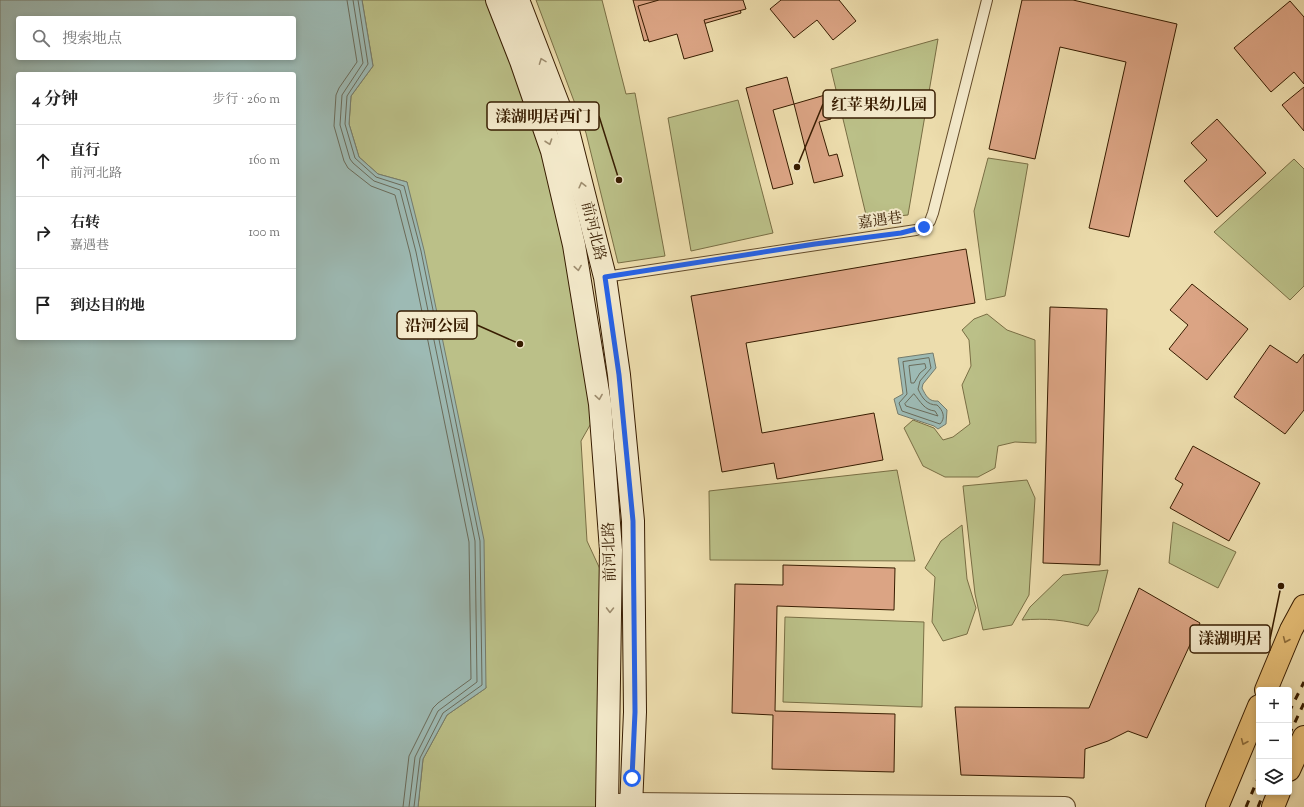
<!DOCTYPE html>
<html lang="zh">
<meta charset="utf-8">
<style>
body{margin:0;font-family:"Sorts Mill Goudy","Noto Serif SC",serif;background:#f6f6f6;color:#222}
.controls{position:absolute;right:12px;bottom:12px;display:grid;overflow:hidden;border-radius:4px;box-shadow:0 2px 6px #0003}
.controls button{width:36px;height:36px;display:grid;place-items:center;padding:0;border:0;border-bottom:1px solid #e0e0e0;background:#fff;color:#222;font:20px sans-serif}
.stop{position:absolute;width:12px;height:12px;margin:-9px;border:3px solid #2563eb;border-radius:50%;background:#fff}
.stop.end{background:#2563eb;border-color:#fff;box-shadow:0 1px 4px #0008}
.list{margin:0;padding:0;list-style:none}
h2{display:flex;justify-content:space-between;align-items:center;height:52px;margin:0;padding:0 16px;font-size:17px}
h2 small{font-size:13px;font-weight:400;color:#767676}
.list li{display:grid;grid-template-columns:26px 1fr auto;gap:12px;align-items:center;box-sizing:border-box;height:72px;padding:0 16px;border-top:1px solid #e0e0e0}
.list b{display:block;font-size:15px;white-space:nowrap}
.list p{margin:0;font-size:13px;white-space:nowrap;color:#767676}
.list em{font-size:13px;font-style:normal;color:#767676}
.icon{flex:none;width:22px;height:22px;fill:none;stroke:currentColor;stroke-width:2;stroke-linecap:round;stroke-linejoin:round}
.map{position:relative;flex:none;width:1304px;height:807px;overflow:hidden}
.search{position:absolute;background:#fff;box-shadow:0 2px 6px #0003;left:16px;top:16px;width:280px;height:44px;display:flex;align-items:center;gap:10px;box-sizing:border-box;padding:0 14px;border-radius:4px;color:#767676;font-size:15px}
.panel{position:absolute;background:#fff;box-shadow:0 2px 6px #0003;left:16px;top:72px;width:280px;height:268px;border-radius:4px}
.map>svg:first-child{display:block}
.green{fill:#bbc088;stroke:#796e44}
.water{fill:#9dbab4;stroke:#747b6c;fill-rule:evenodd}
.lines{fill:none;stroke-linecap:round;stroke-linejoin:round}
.shore{stroke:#6a6b5a;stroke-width:1}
.building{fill:#dba484;stroke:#371c00}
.service-casing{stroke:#644c2b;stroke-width:12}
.minor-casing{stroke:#644c2b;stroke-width:22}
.secondary-casing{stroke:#371c00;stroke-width:24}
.primary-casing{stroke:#371c00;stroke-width:24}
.service{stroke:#f3e9ca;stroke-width:10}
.minor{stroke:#f3e9ca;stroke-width:20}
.secondary{stroke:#f3e9ca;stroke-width:22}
.primary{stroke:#e6be76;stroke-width:22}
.rail{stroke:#371c00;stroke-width:3;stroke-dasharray:7 7;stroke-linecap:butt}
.oneway{stroke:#9e8d6f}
.oneway2{stroke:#8e6d3b}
.route{stroke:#2563eb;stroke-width:5}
.labels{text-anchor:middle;stroke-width:4;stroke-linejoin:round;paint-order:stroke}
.street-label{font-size:15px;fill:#371c00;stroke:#f3e9ca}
.leader{fill:none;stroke:#371c00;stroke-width:1.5}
.callout-dot{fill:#371c00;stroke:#f3e9ca;stroke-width:1.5}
.callout{fill:#f3e9ca;stroke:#371c00;stroke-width:1.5}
.callout-label{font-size:16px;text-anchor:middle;font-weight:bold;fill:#371c00}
</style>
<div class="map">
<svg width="1304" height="807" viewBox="0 0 1304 807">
<rect width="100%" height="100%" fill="#edddad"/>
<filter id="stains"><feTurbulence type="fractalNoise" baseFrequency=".005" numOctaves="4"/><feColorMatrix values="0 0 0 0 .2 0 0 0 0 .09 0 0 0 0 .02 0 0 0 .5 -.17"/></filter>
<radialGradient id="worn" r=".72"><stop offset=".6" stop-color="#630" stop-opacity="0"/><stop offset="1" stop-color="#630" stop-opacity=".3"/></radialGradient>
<g class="green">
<path d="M362,0H503L552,132L602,404L581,441L587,541L612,595L609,807H418L423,759L447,715L486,688L407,182L378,174L359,157L349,124L351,96L373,66Z"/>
<path d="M536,0H602L626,94L635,93L665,256L618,263L586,133Z"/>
<path d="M938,39L908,215L867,219L831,69Z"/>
<path d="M738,100L773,233L691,251L668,118Z"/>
<path d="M988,158L1028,164L1005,296L986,300L974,211Z"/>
<path d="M1294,159L1304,169V286L1290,300L1214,232Z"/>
<path d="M987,314L1007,330L1035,340L1036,443L1015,442L998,446L995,468L978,477H945L923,466L904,428L913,420L934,428L943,440L953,437L970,424L962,385L971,366L969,340L962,330L974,319Z"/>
<path d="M897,470L915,561L710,560L709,491Z"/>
<path d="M1027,480L1035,498L1029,595L1012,625L983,630L975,594L963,486Z"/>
<path d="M1173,522L1236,552L1218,588L1169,563Z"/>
<path d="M962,525L967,579L976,608L967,634L943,641L932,622L935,577L925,568L941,541Z"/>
<path d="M1108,570L1098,611L1088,626C1065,620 1046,618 1022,620L1030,607L1063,575Z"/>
<path d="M785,617L924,622L922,707L783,702Z"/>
</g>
<g class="water">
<path d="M0,0H362L373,66L351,96L349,124L359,157L378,174L407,182L424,250L484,540L486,688L447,715L423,759L418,807H0ZM18,18H294V58H18ZM18,74H294V338H18Z"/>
<path d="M933,353L936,368L923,384L922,388C926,396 929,402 938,401L947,410L946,424L938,429L934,426L898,414L894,399L903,394L898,358Z"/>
</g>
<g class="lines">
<g class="shore">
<path d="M347,0L357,62L339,88L336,95L334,126L344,161L348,168L371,186L395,195L410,253L469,542L471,679L438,703L433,708L409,756L403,807"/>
<path d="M353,0L363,63L342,95L340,125L350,159L353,163L374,181L400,190L416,252L475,541L477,682L438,711L415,757L409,807"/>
<path d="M358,0L368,64L347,96L345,124L355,158L376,177L404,186L421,251L480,541L482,685L443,713L420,758L414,807"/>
<path d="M929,358L931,368L920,381L918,389C922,398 927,405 937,405C943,410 946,418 940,424L902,411L899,403L907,394L903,362Z"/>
<path d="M925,364L926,368L920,373L914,383H911L909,366Z"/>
<path d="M914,394C921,402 924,410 935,411L938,416L906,406L905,404Z"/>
</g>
</g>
<g class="building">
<path d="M633,0H738L741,13L644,41Z"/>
<path d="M659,0H743L746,9L704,20L713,51L684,59L677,34L649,42L638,6Z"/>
<path d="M781,0H839L856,21L833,40L817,20L794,38L770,9Z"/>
<path d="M1022,0H1073L1177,24L1129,237L1089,228L1126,62L1060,47L1035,159L989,149Z"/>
<path d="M1290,1L1304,17V84L1294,72L1271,92L1234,48Z"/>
<path d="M787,77L794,104L773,110L793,184L773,189L746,88Z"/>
<path d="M1304,87V131L1282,105Z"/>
<path d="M825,95L831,119L819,122L829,156L837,154L843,176L814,183L794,104Z"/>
<path d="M1217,119L1266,173L1217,217L1184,181L1207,160L1191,143Z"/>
<path d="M966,249L975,303L746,343L762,433L874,413L883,460L777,479L774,463L722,472L691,296Z"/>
<path d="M1192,284L1248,329L1207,380L1169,349L1188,325L1170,310Z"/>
<path d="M1050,307L1107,309L1100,565L1043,563Z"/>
<path d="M1270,345L1297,363L1304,354V410L1285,434L1234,397Z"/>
<path d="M1193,446L1260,483L1229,541L1170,508L1183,484L1175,479Z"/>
<path d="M783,565L895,568L894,610L777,606L775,711L895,714L894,772L772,769L773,715L732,713L735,584L783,585Z"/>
<path d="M1139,588L1200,623L1147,738L1128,731L1108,741L1085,749L1084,778L961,775L955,707L1089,708Z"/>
</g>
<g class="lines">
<g class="service-casing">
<path id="service" d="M605,277L916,230L924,227L930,221L933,213L987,0"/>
</g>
<g class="minor-casing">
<path id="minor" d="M607,805L631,803L1065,807"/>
</g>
<g class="secondary-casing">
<g id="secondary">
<path d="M497,0L521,61L552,151L574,245L600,404L611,550L607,807"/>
<path d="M518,0L567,127L605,277L619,375L633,521L635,712L631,807"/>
</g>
</g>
<g class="primary-casing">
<g id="primary">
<path d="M1266,690L1291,630L1304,606"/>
<path d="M1289,770L1304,737"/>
<path d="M1217,807L1259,706"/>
<path d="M1273,807L1279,792"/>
</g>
</g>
<use href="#service" class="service"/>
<use href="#minor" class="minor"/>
<use href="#secondary" class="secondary"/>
<use href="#primary" class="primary"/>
<g class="rail">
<path d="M1289,712L1304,682"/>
<path d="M1289,735L1304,703"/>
<path d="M1246,807L1259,776"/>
<path d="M1258,807L1264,792"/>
</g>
</g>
<defs><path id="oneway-chevron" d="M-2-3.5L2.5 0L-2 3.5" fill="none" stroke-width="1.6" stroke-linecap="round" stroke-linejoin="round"/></defs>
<g class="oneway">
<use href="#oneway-chevron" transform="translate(542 61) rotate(-111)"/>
<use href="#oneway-chevron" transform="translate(549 142) rotate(71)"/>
<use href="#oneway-chevron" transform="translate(582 185) rotate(-104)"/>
<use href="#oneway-chevron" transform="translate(578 268) rotate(81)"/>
<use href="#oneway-chevron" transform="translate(599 397) rotate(81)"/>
<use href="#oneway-chevron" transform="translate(610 610) rotate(91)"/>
</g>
<g class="oneway2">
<use href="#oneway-chevron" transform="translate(1286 640) rotate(113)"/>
<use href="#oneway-chevron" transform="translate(1244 742) rotate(113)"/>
</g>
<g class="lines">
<path class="route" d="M632,778L635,712L633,521L619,375L605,277L815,244L901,233L924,227"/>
</g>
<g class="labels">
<g class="street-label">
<text transform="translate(880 220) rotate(-8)" y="5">嘉遇巷</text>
<text transform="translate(594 231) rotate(76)" y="5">前河北路</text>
<text transform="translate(609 552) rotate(-92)" y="5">前河北路</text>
</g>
</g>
<path class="leader" d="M797 167L823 104M619 180L599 116M520 344L477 325M1281 586L1270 639"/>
<g class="callout-dot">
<circle cx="797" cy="167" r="4"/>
<circle cx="619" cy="180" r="4"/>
<circle cx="520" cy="344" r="4"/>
<circle cx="1281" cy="586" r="4"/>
</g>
<g class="callout">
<rect x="823" y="90" width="112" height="28" rx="4"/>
<rect x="487" y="102" width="112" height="28" rx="4"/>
<rect x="397" y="311" width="80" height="28" rx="4"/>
<rect x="1190" y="625" width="80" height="28" rx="4"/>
</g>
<g class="callout-label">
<text x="879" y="110">红苹果幼儿园</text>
<text x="543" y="122">漾湖明居西门</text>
<text x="437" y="331">沿河公园</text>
<text x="1230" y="644">漾湖明居</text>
</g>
<rect width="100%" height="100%" filter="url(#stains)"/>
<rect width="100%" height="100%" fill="url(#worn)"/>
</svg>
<div class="controls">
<button>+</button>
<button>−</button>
<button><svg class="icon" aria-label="layers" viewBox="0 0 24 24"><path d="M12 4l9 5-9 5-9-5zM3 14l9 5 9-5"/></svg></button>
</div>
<div class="stop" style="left:632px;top:778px"></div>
<div class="stop end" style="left:924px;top:227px"></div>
<div class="search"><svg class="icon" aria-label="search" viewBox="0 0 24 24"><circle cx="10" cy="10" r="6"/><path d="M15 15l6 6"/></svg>搜索地点</div>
<section class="panel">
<h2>4 分钟<small>步行 · 260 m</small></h2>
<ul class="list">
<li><svg class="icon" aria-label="ahead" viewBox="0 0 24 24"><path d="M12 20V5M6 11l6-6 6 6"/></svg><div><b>直行</b><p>前河北路</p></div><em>160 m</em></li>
<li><svg class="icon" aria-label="right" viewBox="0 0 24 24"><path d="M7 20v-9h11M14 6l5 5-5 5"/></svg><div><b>右转</b><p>嘉遇巷</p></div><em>100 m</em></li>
<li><svg class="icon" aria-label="arrive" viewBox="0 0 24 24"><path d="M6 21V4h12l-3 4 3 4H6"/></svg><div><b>到达目的地</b></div></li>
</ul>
</section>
</div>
